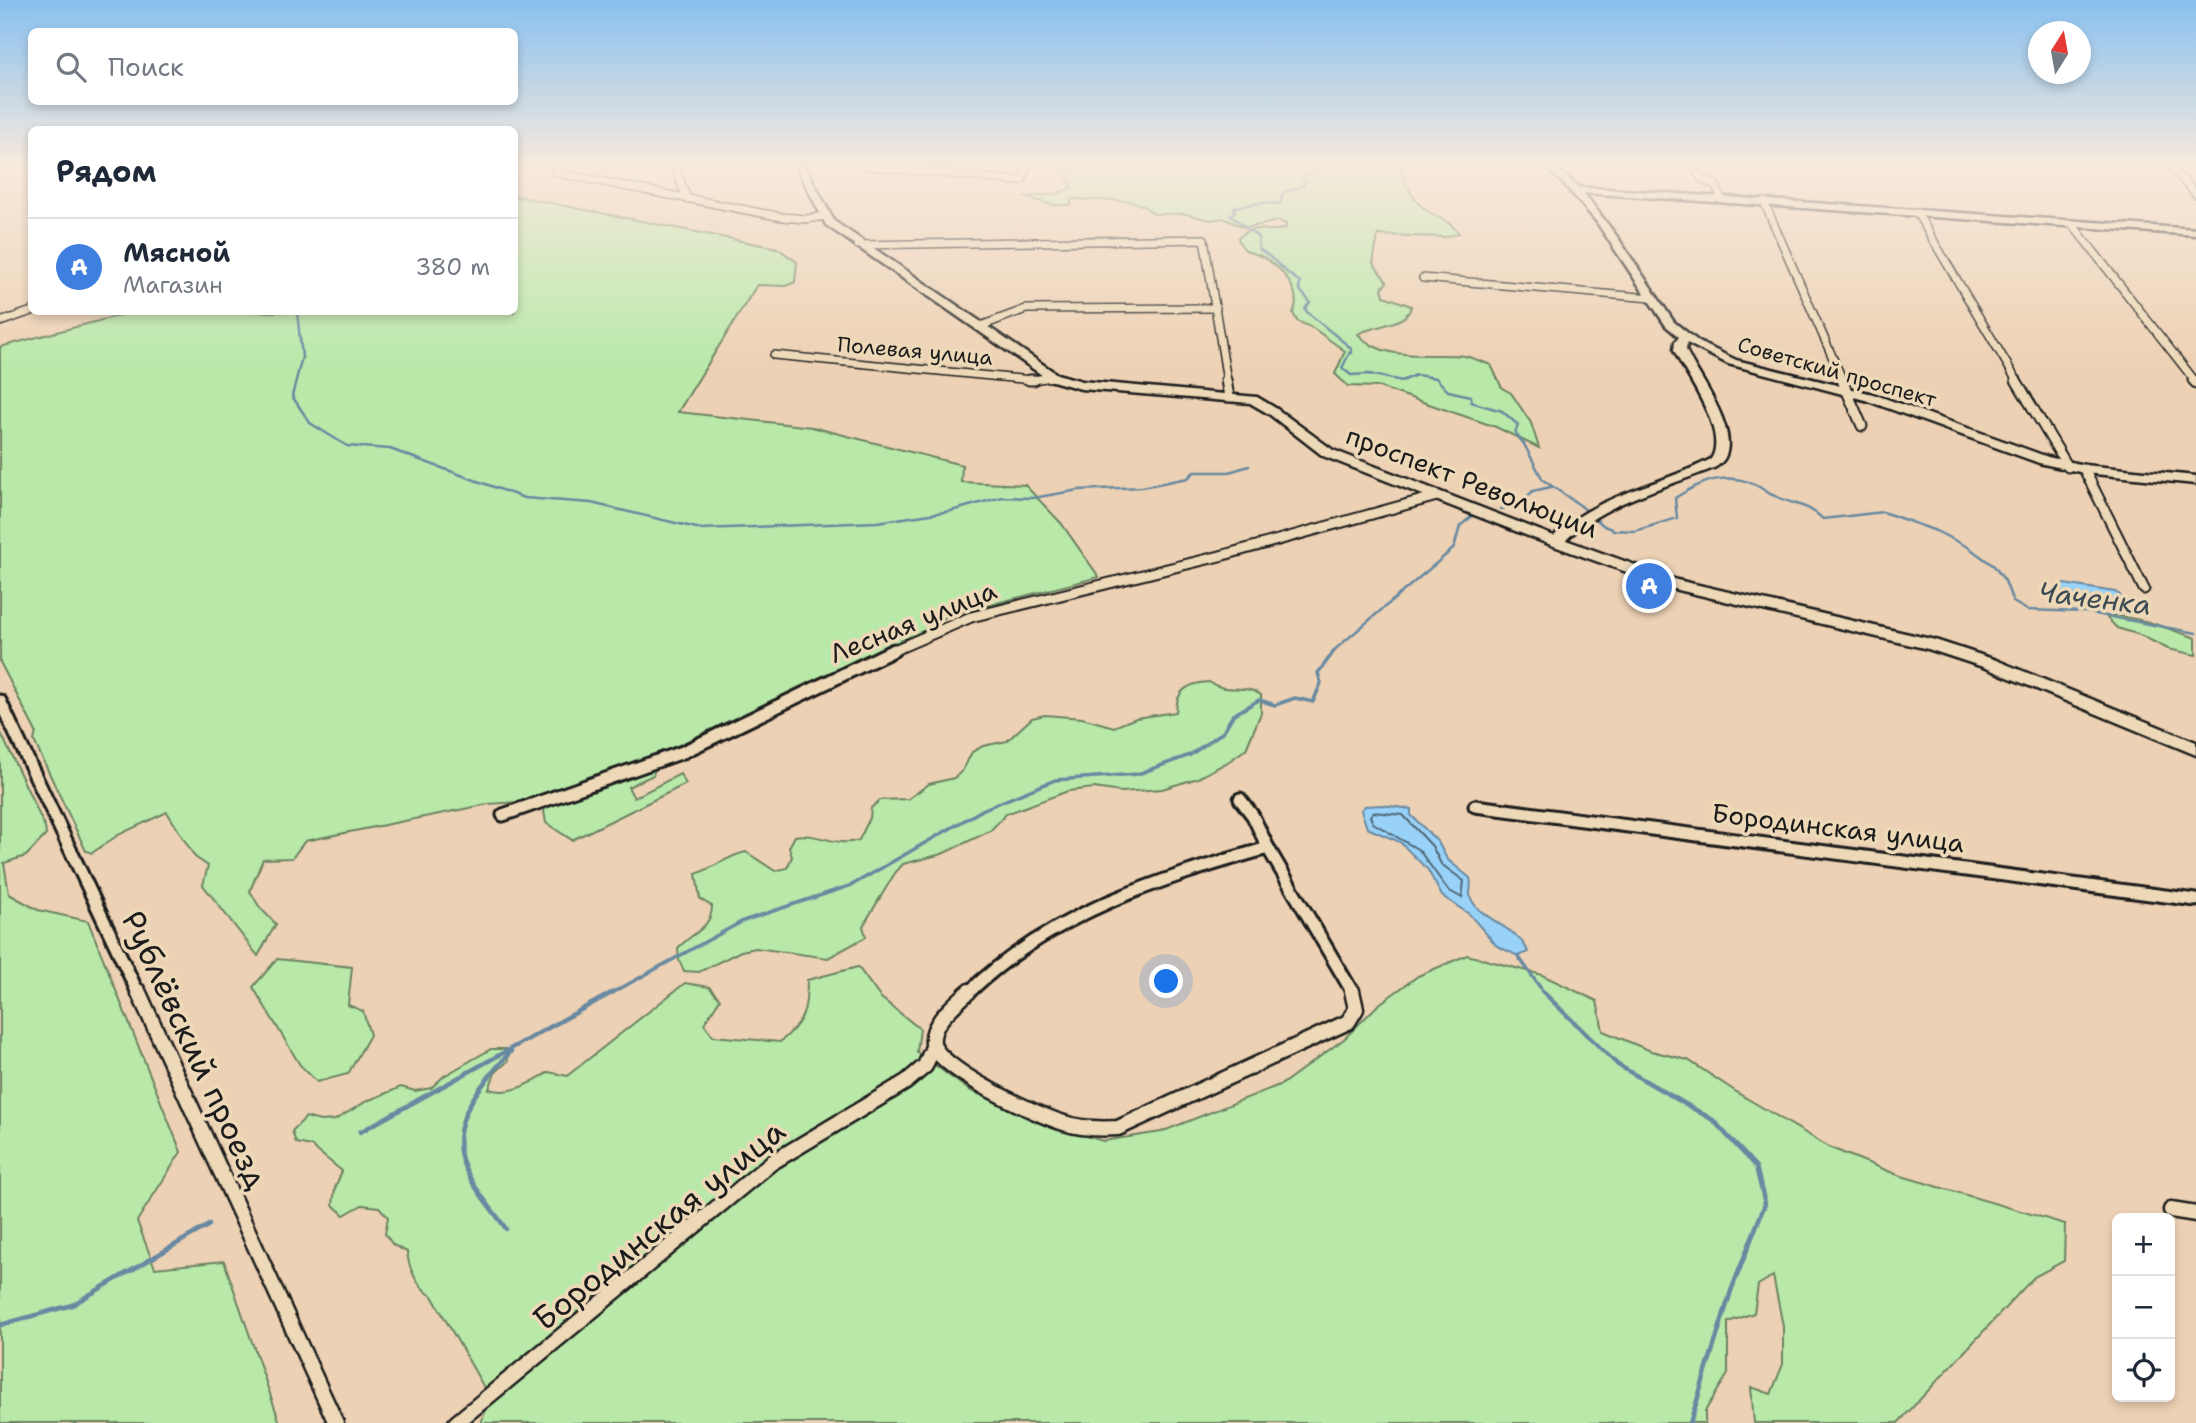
<!DOCTYPE html>
<html lang="ru">
<meta charset="utf-8">
<style>
body{margin:0;font-family:"Shantell Sans",sans-serif;background:#f6f6f7;color:#1f2937}
.controls{position:absolute;right:21px;bottom:21px;display:grid;overflow:hidden;border-radius:10px;box-shadow:0 4px 10px #0003}
.controls button{width:63px;height:63px;display:grid;place-items:center;padding:0;border:0;border-bottom:2px solid #e0e1e3;background:#fff;color:#1f2937;font:35px sans-serif}
.compass{position:absolute;left:2028px;top:21px;width:63px;height:63px;border-radius:50%;background:#fff;box-shadow:0 4px 10px #0003;rotate:11deg}
.you{position:absolute;left:1167px;top:982px;width:24px;height:24px;margin:-18px;border:5px solid #fff;border-radius:50%;background:#1a73e8;box-shadow:0 0 0 10px #1a73e833}
.badge{display:grid;place-items:center;width:46px;height:46px;border-radius:50%;background:#0f766e;color:#fff;font-size:23px;font-weight:700}
.pin{position:absolute;translate:-50% -50%;border:4px solid #fff;box-shadow:0 2px 7px #0006}
.list{margin:0;padding:0;list-style:none}
h2{display:flex;justify-content:space-between;align-items:center;height:91px;margin:0;padding:0 28px;font-size:30px}
h2 small{font-size:23px;font-weight:400;color:#747a83}
.list li{display:grid;grid-template-columns:46px 1fr auto;gap:21px;align-items:center;box-sizing:border-box;height:98px;padding:0 28px;border-top:2px solid #e0e1e3}
.list b{display:block;font-size:26px;white-space:nowrap}
.list p{margin:0;font-size:23px;white-space:nowrap;color:#747a83}
.list em{font-size:23px;font-style:normal;color:#747a83}
.icon{flex:none;width:38px;height:38px;fill:none;stroke:currentColor;stroke-width:2;stroke-linecap:round;stroke-linejoin:round}
.map{position:relative;flex:none;width:2196px;height:1423px;overflow:hidden}
.search{position:absolute;background:#fff;box-shadow:0 4px 10px #0003;left:28px;top:28px;width:490px;height:77px;display:flex;align-items:center;gap:18px;box-sizing:border-box;padding:0 24px;border-radius:10px;color:#747a83;font-size:26px}
.panel{position:absolute;background:#fff;box-shadow:0 4px 10px #0003;left:28px;top:126px;width:490px;height:189px;border-radius:10px}
.map>svg:first-child{display:block}
.green{fill:#b8e9a9;stroke:#6a8262;stroke-width:2}
.water{fill:#99d2f9;stroke:#6789a1;stroke-width:2}
.lines{fill:none;stroke-linecap:round;stroke-linejoin:round}
.shore{stroke:#4e6574;stroke-width:2}
.stream-far2{stroke:#6789a1;stroke-width:2.5}
.stream-far1{stroke:#6789a1;stroke-width:3.5}
.stream{stroke:#6789a1;stroke-width:4.5}
.street-far3-casing{stroke:#1c1c1c;stroke-width:10}
.street-far2-casing{stroke:#1c1c1c;stroke-width:13}
.street-far1-casing{stroke:#1c1c1c;stroke-width:17}
.street-casing{stroke:#1c1c1c;stroke-width:19}
.secondary-casing{stroke:#1c1c1c;stroke-width:5}
.street-far3{stroke:#edd9b7;stroke-width:7}
.street-far2{stroke:#edd9b7;stroke-width:9}
.street-far1{stroke:#edd9b7;stroke-width:11}
.street{stroke:#edd9b7;stroke-width:14}
.secondary{fill:#edd9b7;fill-rule:evenodd}
.labels{text-anchor:middle;stroke-width:7;stroke-linejoin:round;paint-order:stroke}
.far-street-label{font-size:21px;fill:#1c1c1c;stroke:#edd9b7}
.street-label{font-size:26px;fill:#1c1c1c;stroke:#edd9b7}
.water-label{font-size:28px;font-style:italic;fill:#3b4a53;stroke:#edd9b7}
.near-street-label{font-size:32px;fill:#1c1c1c;stroke:#edd9b7}
</style>
<div class="map">
<svg width="2196" height="1423" viewBox="0 0 2196 1423">
<rect width="100%" height="100%" fill="#edd1b4"/>
<filter id="ink" filterUnits="userSpaceOnUse"><feTurbulence type="fractalNoise" baseFrequency=".0143" numOctaves="2"/><feDisplacementMap in="SourceGraphic" scale="14" xChannelSelector="R" yChannelSelector="G"/><feConvolveMatrix kernelMatrix="1 2 1 2 8 2 1 2 1" color-interpolation-filters="sRGB"/></filter>
<g filter="url(#ink)">
<g class="green">
<path d="M1072,166H1400C1405,185 1413,203 1431,213C1446,222 1445,218 1459,233L1446,237L1378,235L1373,263L1387,282L1382,288L1384,296L1411,306C1408,326 1372,325 1358,334C1383,363 1431,352 1465,356C1473,358 1483,362 1491,365L1502,388L1511,393L1531,423L1539,448L1496,427L1379,387L1348,386L1335,374L1345,351L1313,328L1297,321L1293,313C1303,294 1284,271 1268,260C1256,251 1243,256 1238,238C1257,220 1268,236 1286,228V224L1279,221L1245,228L1223,218L1211,220L1185,214H1154L1142,205L1129,201L1071,199V205H1054L1024,197L1055,194L1071,188V183L1065,176Z"/>
<path d="M515,196L777,248L797,262L795,282L786,286L757,285L678,412L812,427L962,465L961,482L1025,485L1061,523L1099,577L946,616L937,625L856,660L679,745L532,801L489,804L305,841L292,858L263,859L250,891L260,908L276,924L258,956L203,885L208,866L195,857L167,812L118,835L92,853L86,851L34,741L36,732L0,662V347L132,312H514Z"/>
<path d="M2115,615L2149,622L2196,638V655L2168,649L2140,635L2117,628L2107,618Z"/>
<path d="M1209,682C1226,694 1245,683 1261,695V713L1246,749L1228,762L1198,778L1162,789L1121,792L1094,788L1068,791L1006,814L990,831L942,854L903,864L895,873L863,926L866,937L828,958L756,948L741,951L699,972L684,971L679,960L678,948C692,933 712,928 712,906L700,899L696,874C713,868 730,855 746,852L775,871L787,868L792,857L789,847L795,836C819,832 836,848 859,840L870,818L871,808L880,800L908,799L929,784L954,778L963,770L972,752L983,746L1007,741L1032,718L1045,715L1082,718L1114,727L1136,718L1176,712C1176,690 1188,683 1209,682Z"/>
<path d="M0,731L45,827L46,835L26,856L4,863L9,894L38,910L88,921L181,1152L137,1221L155,1268L224,1261L280,1423H0Z"/>
<path d="M655,769L653,775L628,787L634,798L680,774L686,784L572,840L546,823L544,811L547,804L644,770Z"/>
<path d="M1467,955L1542,975L1597,1001L1603,1031L1651,1051L1688,1060L1741,1095L1831,1148L1898,1175L2065,1224L2064,1261L2034,1277L1898,1423H1754L1751,1387L1771,1394L1783,1364V1326L1773,1276L1758,1285L1754,1313L1728,1322V1374L1705,1411V1423H481L490,1398L432,1296C417,1287 409,1269 407,1252L393,1245L385,1234L388,1217L379,1207L362,1205L344,1215L333,1205L335,1188L342,1171L311,1146L296,1143L292,1131L306,1117L320,1121L335,1120L367,1101L401,1087L415,1091L431,1088L444,1076L491,1049H506L508,1061L495,1073L489,1089C512,1096 529,1083 549,1072L567,1076L685,983L709,987L720,999L704,1024L713,1036L780,1042C804,1022 807,1011 807,980L858,967L880,997L920,1029L917,1052L969,1090L1049,1124L1103,1141L1161,1132L1282,1084L1344,1039L1378,1005L1418,976Z"/>
<path d="M277,959L352,967L348,1005L363,1011L370,1035L348,1074L317,1082L300,1065L253,987Z"/>
</g>
<g class="water">
<path d="M2064,584L2115,592L2120,595L2122,601L2069,595L2061,591V586Z"/>
<path d="M1381,805L1411,809V815L1438,842L1447,859L1470,878C1472,884 1470,888 1470,894C1472,917 1520,927 1528,952L1518,956L1497,946L1469,914L1442,896L1428,870L1400,842L1367,828L1361,810L1365,806Z"/>
</g>
<g class="lines">
<path class="shore" d="M1373,812L1403,815L1432,846L1441,864L1464,881L1462,898L1448,890L1419,850L1373,823L1370,816Z"/>
<g class="stream-far2">
<path d="M1314,166L1311,172L1303,175L1302,179L1306,181L1303,186L1283,193L1280,204L1261,203L1234,207L1235,212L1230,215L1258,237L1259,249C1275,259 1284,272 1300,282L1299,289L1310,302L1305,309L1308,313L1351,348L1352,353L1350,352L1342,368L1351,375L1369,374L1402,381L1416,375L1436,378L1448,391L1471,396V402L1502,411L1518,425L1515,433L1524,444L1543,480L1581,506L1604,526L1614,530L1635,531L1677,518L1675,498C1701,481 1726,471 1756,485C1763,488 1768,494 1775,496C1793,505 1808,504 1823,519L1883,512L1936,531L1968,547L1994,566L2005,581L2013,602L2027,610L2085,612L2196,633"/>
<path d="M297,312L302,357L292,396L310,423L347,446L390,449L524,498L591,503L701,529L877,522L951,511L1002,497L1033,498L1079,490L1142,487L1188,478L1194,472H1229L1249,466"/>
<path d="M1501,509L1519,505L1533,491L1551,487"/>
<path d="M1332,652L1454,548L1460,526L1471,517"/>
</g>
<g class="stream-far1">
<path d="M1518,956L1544,993"/>
<path d="M612,993L743,921L852,885L984,809L1055,780L1138,774L1190,755L1223,732L1233,715L1259,700L1275,705L1295,698L1313,702L1321,683L1318,673L1335,650"/>
</g>
<g class="stream">
<path d="M1542,991L1618,1065L1713,1120L1756,1167L1765,1204L1731,1291L1690,1423"/>
<path d="M360,1132L615,991"/>
<path d="M506,1229C492,1208 470,1185 462,1160C449,1117 485,1081 511,1051"/>
<path d="M0,1325L72,1305L209,1225"/>
</g>
<g class="street-far3-casing">
<g id="street-far3">
<path d="M554,166L556,172L563,174L782,217L806,219L825,216"/>
<path d="M675,166L687,199"/>
<path d="M869,166L1018,181L1022,180L1027,166"/>
<path d="M1693,166L1702,179L1716,186L1721,198"/>
<path d="M2170,166L2196,194"/>
<path d="M1764,202L1843,381"/>
<path d="M1917,213L2017,381"/>
<path d="M2072,224L2195,381"/>
<path d="M858,245L1204,239L1227,381"/>
<path d="M1423,278L1651,298"/>
<path d="M0,322L32,311"/>
<path d="M978,327L1026,309L1216,308"/>
<path d="M774,355L1032,380L1053,377"/>
</g>
</g>
<g class="street-far2-casing">
<g id="street-far2">
<path d="M1029,380H1034"/>
<path d="M1226,380L1229,397"/>
<path d="M1842,380L1862,426"/>
<path d="M2016,380L2068,467"/>
<path d="M2193,380L2196,383"/>
<path d="M2084,469L2144,589"/>
<path d="M890,652L971,617L1220,556L1437,496"/>
</g>
</g>
<g class="street-far1-casing">
<g id="street-far1">
<path d="M0,701L138,993"/>
<path d="M1240,799L1253,816L1268,848"/>
<path d="M1475,806L2196,900"/>
<path d="M503,815L683,752L894,650"/>
<path d="M1268,848L1353,993"/>
<path d="M968,993C1051,913 1159,879 1268,848"/>
</g>
</g>
<g class="street-casing">
<g id="street">
<path d="M138,991L336,1423"/>
<path d="M969,991C956,1004 930,1023 933,1043C937,1069 1039,1116 1064,1123C1082,1129 1100,1129 1118,1128L1348,1022L1356,1009L1352,991"/>
<path d="M2171,1210L2196,1214"/>
<path d="M456,1423L771,1163L906,1082L925,1066L933,1047"/>
</g>
</g>
<g class="secondary-casing">
<path id="secondary" d="M796,166H805L834,221L1057,374L1082,381L1257,397L1277,409L1333,450L1554,536C1597,494 1659,486 1711,459C1729,432 1686,377 1674,350L1675,342L1679,337L1666,326L1596,221L1564,184L1544,166H1554L1578,187L2196,229V235L1584,193L1618,238L1674,322L1699,342L1736,360L1873,394L2048,457L2084,465L2196,476V484L2084,473L2039,463L1865,400L1728,364L1687,343L1686,350L1691,360C1704,384 1751,449 1714,468C1666,487 1603,503 1566,540L1677,580L1935,640L1996,660L2196,742V755L1986,668L1928,649L1674,589L1551,545L1323,456L1269,414L1250,403L1081,389L1049,380L826,225Z"/>
</g>
<use href="#street-far3" class="street-far3"/>
<use href="#street-far2" class="street-far2"/>
<use href="#street-far1" class="street-far1"/>
<use href="#street" class="street"/>
<use href="#secondary" class="secondary"/>
</g>
</g>
<linearGradient id="sky" x2="0" y2="1"><stop stop-color="#88c0ef"/><stop offset="0.45" stop-color="#f7eadd"/><stop offset="1" stop-color="#f7eadd" stop-opacity="0"/></linearGradient>
<rect width="2196" height="366" fill="url(#sky)"/>
<g class="labels">
<g class="far-street-label">
<text transform="translate(915 351) rotate(5)" y="7">Полевая улица</text>
<text transform="translate(1837 372) rotate(16)" y="7">Советский проспект</text>
</g>
<g class="street-label">
<text transform="translate(1472 482) rotate(21)" y="9">проспект Революции</text>
<text transform="translate(913 622) rotate(-22)" y="9">Лесная улица</text>
<text transform="translate(1838 828) rotate(7)" y="9">Бородинская улица</text>
</g>
<g class="water-label">
<text transform="translate(2095 598) rotate(7)" y="10">Чаченка</text>
</g>
<g class="near-street-label">
<text transform="translate(195 1050) rotate(65)" y="11">Рублёвский проезд</text>
<text transform="translate(659 1225) rotate(-39)" y="11">Бородинская улица</text>
</g>
</g>
</svg>
<div class="controls">
<button>+</button>
<button>−</button>
<button><svg class="icon" aria-label="locate" viewBox="0 0 24 24"><circle cx="12" cy="12" r="6"/><path d="M12 2v4M12 18v4M2 12h4M18 12h4"/></svg></button>
</div>
<svg class="compass" viewBox="-18 -18 36 36"><path d="M0-13l5 13h-10z" fill="#e53935"/><path d="M0 13l5-13h-10z" fill="#747a83"/></svg>
<div class="you"></div>
<div class="pin badge" style="left:1649px;top:586px;background:#3f7fe0">A</div>
<div class="search"><svg class="icon" aria-label="search" viewBox="0 0 24 24"><circle cx="10" cy="10" r="6"/><path d="M15 15l6 6"/></svg>Поиск</div>
<section class="panel">
<h2>Рядом<small></small></h2>
<ul class="list">
<li><span class="badge" style="background:#3f7fe0">A</span><div><b>Мясной</b><p>Магазин</p></div><em>380 m</em></li>
</ul>
</section>
</div>
